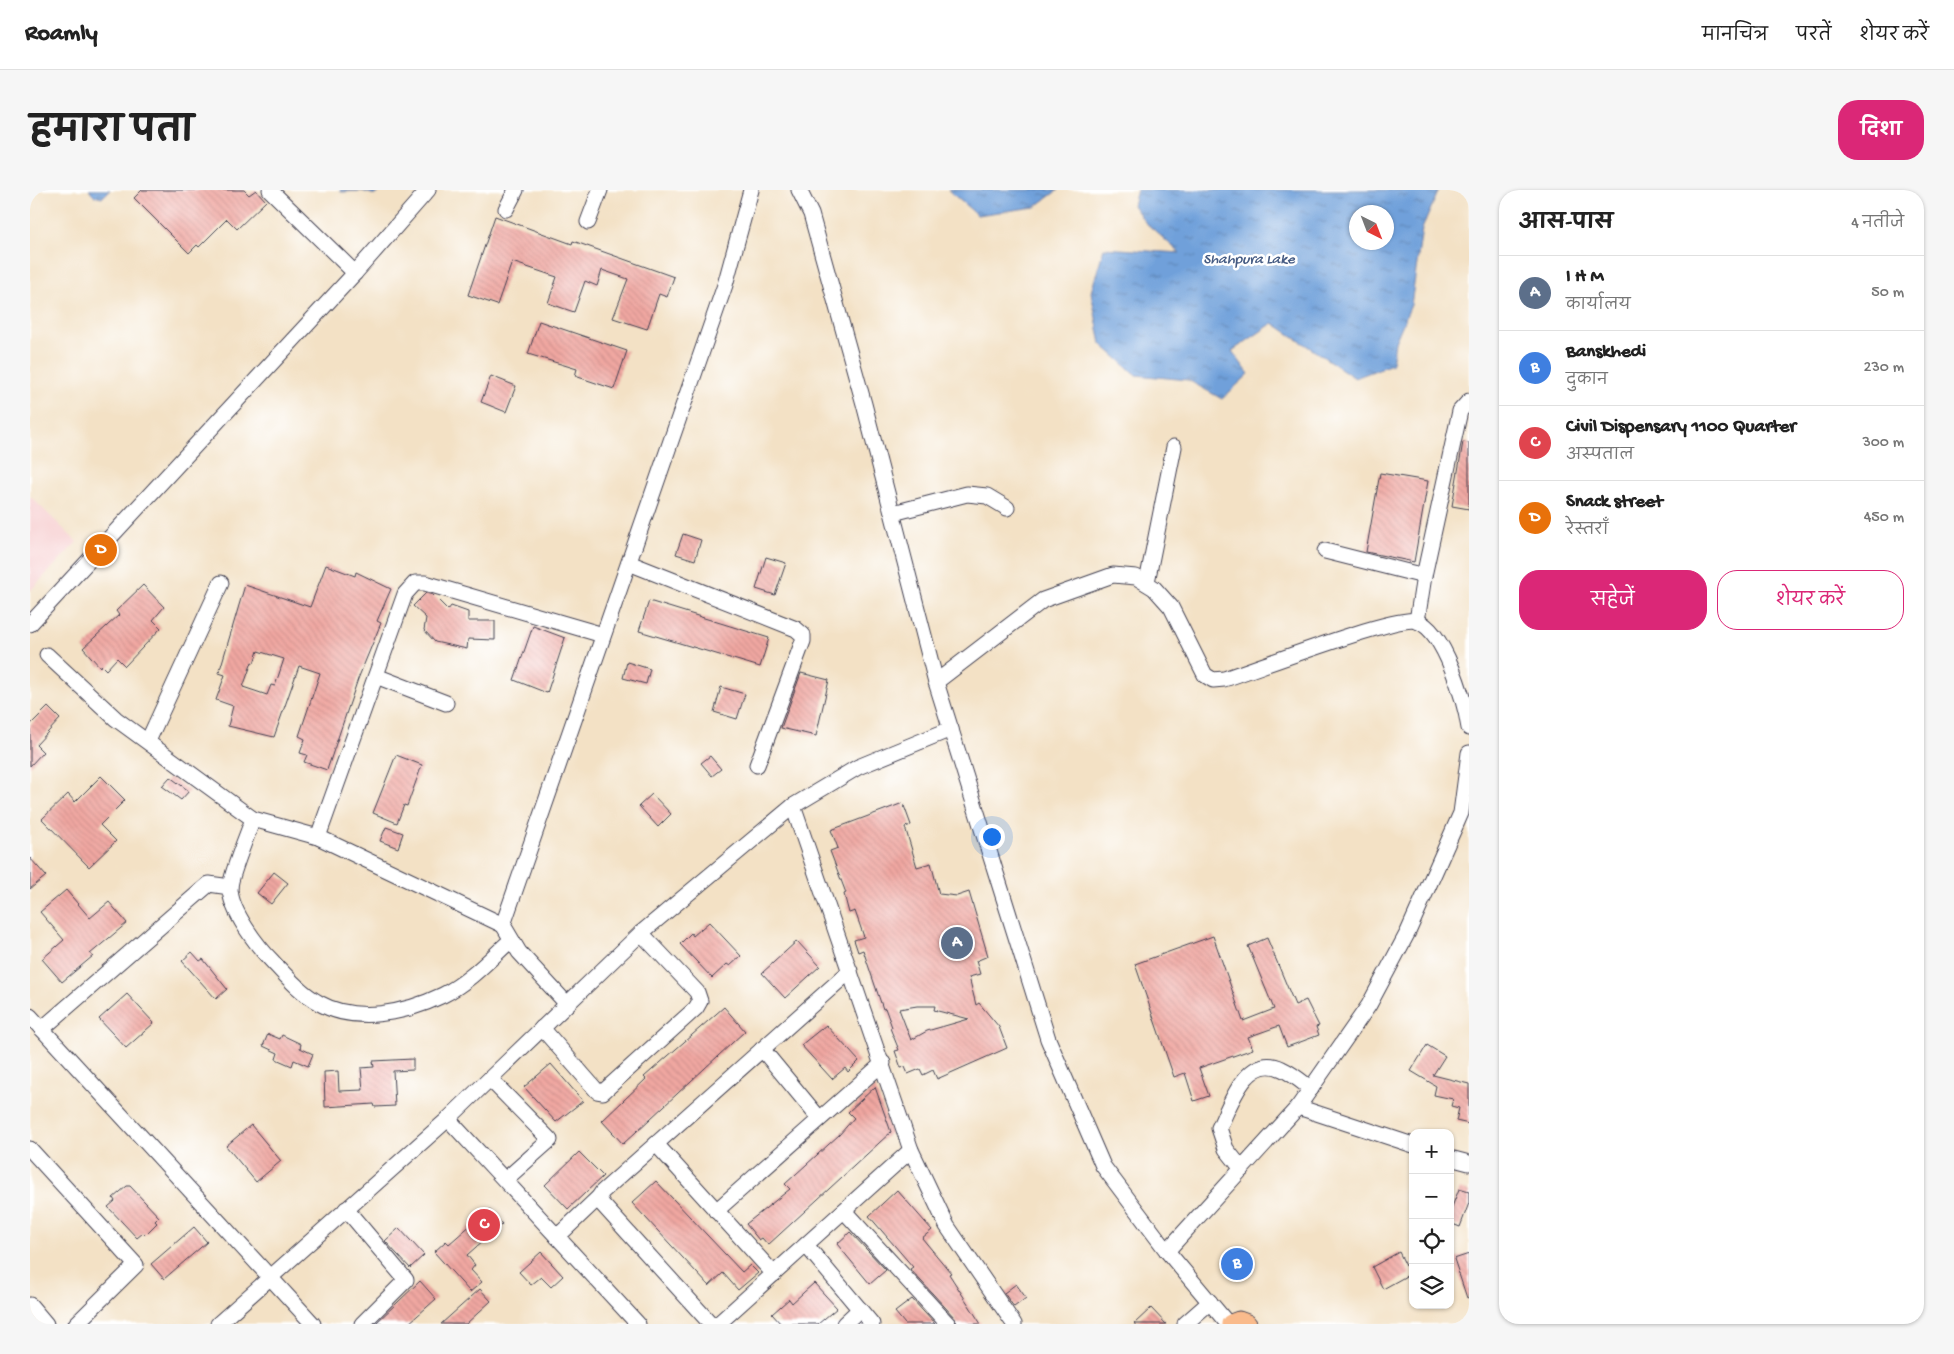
<!DOCTYPE html>
<html lang="hi">
<meta charset="utf-8">
<style>
body{margin:0;font-family:"Gochi Hand","Playpen Sans Deva",sans-serif;background:#f6f6f6;color:#222}
.controls{position:absolute;right:15px;bottom:15px;display:grid;overflow:hidden;border-radius:10px;box-shadow:0 1px 4px #0004}
.controls button{width:45px;height:45px;display:grid;place-items:center;padding:0;border:0;border-bottom:1px solid #e0e0e0;background:#fff;color:#222;font:25px sans-serif}
.compass{position:absolute;left:1319px;top:15px;width:45px;height:45px;border-radius:50%;background:#fff;box-shadow:0 1px 4px #0004;rotate:138deg}
.you{position:absolute;left:961px;top:646px;width:18px;height:18px;margin:-12px;border:4px solid #fff;border-radius:50%;background:#1a73e8;box-shadow:0 0 0 8px #1a73e833}
.badge{display:grid;place-items:center;width:32px;height:32px;border-radius:50%;background:#db2777;color:#fff;font-size:16px;font-weight:700}
.pin{position:absolute;translate:-50% -50%;border:2px solid #fff;box-shadow:0 1px 5px #0006}
.list{margin:0;padding:0;list-style:none}
h2{display:flex;justify-content:space-between;align-items:center;height:65px;margin:0;padding:0 20px;font-size:21px}
h2 small{font-size:16px;font-weight:400;color:#767676}
.list li{display:grid;grid-template-columns:32px 1fr auto;gap:15px;align-items:center;box-sizing:border-box;height:75px;padding:0 20px;border-top:1px solid #e0e0e0}
.list b{display:block;font-size:19px;white-space:nowrap}
.list p{margin:0;font-size:16px;white-space:nowrap;color:#767676}
.list em{font-size:16px;font-style:normal;color:#767676}
.actions{display:flex;gap:10px;padding:15px 20px}
.actions a{flex:1;padding:11px 0;border:1px solid #db2777;border-radius:20px;text-align:center;font-size:18px;color:#db2777}
.actions .main{background:#db2777;color:#fff}
.icon{flex:none;width:28px;height:28px;fill:none;stroke:currentColor;stroke-width:2;stroke-linecap:round;stroke-linejoin:round}
.map{position:relative;flex:none;width:1439px;height:1134px;overflow:hidden;border-radius:20px}
header{display:flex;align-items:center;gap:30px;box-sizing:border-box;height:70px;padding:0 25px;background:#fff;border-bottom:1px solid #e0e0e0}
header strong{font-size:24px}
nav{display:flex;gap:28px;margin-inline-start:auto;font-size:18px}
.intro{display:flex;align-items:center;justify-content:space-between;box-sizing:border-box;height:120px;padding:0 30px}
h1{margin:0;font-size:35px}
.button{padding:12px 22px;border-radius:20px;background:#db2777;color:#fff;font-size:18px;font-weight:700}
main{display:flex;gap:30px;padding:0 30px}
aside{flex:1;background:#fff;border-radius:20px;box-shadow:0 1px 4px #0004}
.map>svg:first-child{display:block}
.built{fill:#f7cfd0}
.water{fill:url(#water-ripples);stroke:#49618a;fill-rule:evenodd}
.building{fill:url(#building-back-hatch);fill-rule:evenodd}
.lines{fill:none;stroke-linecap:round;stroke-linejoin:round}
.minor-casing{stroke:#413f50;stroke-width:17}
.major-casing{stroke:#413f50;stroke-width:21}
.minor{stroke:#fff;stroke-width:15}
.major{stroke:#fabb8c;stroke-width:19}
.labels{text-anchor:middle;stroke-width:5;stroke-linejoin:round;paint-order:stroke}
.water-label{font-size:15px;font-style:italic;fill:#455b83;stroke:#fff}
</style>
<header>
<strong>Roamly</strong>
<nav><a>मानचित्र</a><a>परतें</a><a>शेयर करें</a></nav>
</header>
<div class="intro"><h1>हमारा पता</h1><a class="button">दिशा</a></div>
<main>
<div class="map">
<svg width="1439" height="1134" viewBox="0 0 1439 1134">
<defs>
<pattern id="water-ripples" width="26" height="14" patternUnits="userSpaceOnUse" patternTransform="scale(1.25)"><rect width="26" height="14" fill="#70a0da"/><path d="M2 4q2-2 4 0t4 0M15 11q2-2 4 0t4 0" fill="none" stroke="#5c82b2"/></pattern>
<pattern id="building-back-hatch" width="6" height="6" patternUnits="userSpaceOnUse" patternTransform="scale(1.25)"><rect width="6" height="6" fill="#f0a7a1"/><path d="M-1 5l2 2M0 0l6 6M5-1l2 2" fill="none" stroke="#ce8f8c"/></pattern>
</defs>
<rect width="100%" height="100%" fill="#fff"/>
<filter id="ink" filterUnits="userSpaceOnUse"><feTurbulence type="fractalNoise" baseFrequency=".02" numOctaves="2"/><feDisplacementMap in="SourceGraphic" scale="10" xChannelSelector="R" yChannelSelector="G"/><feConvolveMatrix kernelMatrix="1 2 1 2 8 2 1 2 1" color-interpolation-filters="sRGB"/></filter>
<filter id="wash" filterUnits="userSpaceOnUse"><feTurbulence type="fractalNoise" baseFrequency=".0096" numOctaves="4" result="noise"/><feDisplacementMap in="SourceGraphic" scale="20" xChannelSelector="R" yChannelSelector="G"/><feGaussianBlur stdDeviation="1.12" result="paint"/><feColorMatrix in="noise" values="0 0 0 0 0 0 0 0 0 0 0 0 0 0 0 0 0 1.4 0 .05"/><feComposite in="paint" operator="in"/></filter>
<g filter="url(#wash)">
<rect width="100%" height="100%" fill="#f3e1c5"/>
<path class="built" d="M0,306L47,352L0,401Z"/>
<g class="water">
<path d="M59,0H80L72,8L64,6Z"/>
<path d="M310,0H351L345,5L332,1L311,2Z"/>
<path d="M918,0H1028L1005,17L947,25Z"/>
<path d="M1107,0H1409L1392,39L1381,115L1365,152L1362,174L1325,188L1243,133L1202,161L1219,184L1192,209L1158,190L1106,185L1071,154L1061,102L1074,58L1150,63L1115,32L1103,15ZM1356,22V52H1326V22Z"/>
</g>
<g id="blocks">
<g class="building">
<path d="M112,0H214L219,5L226,0L236,11L207,39L197,29L169,57L167,55L159,63L104,8Z"/>
<path d="M465,26L542,54L543,51L644,87L637,107L629,104L617,139L583,128L598,89L572,80L567,96L555,91L544,122L518,113L527,87L482,72L467,115L438,105Z"/>
<path d="M509,131L597,161L584,199L545,186L547,179L498,164Z"/>
<path d="M461,186L486,196L476,222L451,212Z"/>
<path d="M1433,252L1439,253V319L1422,316Z"/>
<path d="M1350,283L1398,291L1384,372L1336,362Z"/>
<path d="M653,344L671,350L665,370L646,364Z"/>
<path d="M736,367L756,373L745,405L726,399Z"/>
<path d="M296,375L325,386L326,382L361,399L347,431L351,433L328,489L297,580L274,572L277,565L270,563L275,549L269,546L290,483L269,476L244,547L198,536L203,516L186,510L195,485L189,483L215,395L280,417ZM228,461L254,469L245,496L241,495L237,505L213,497L222,472L224,473Z"/>
<path d="M113,395L134,417L123,430L131,438L95,476L87,468L76,480L71,475L70,477L53,458L89,425L86,421Z"/>
<path d="M396,403L403,405L418,420L421,416L438,422V431H465V450L438,449L437,459L405,452L394,440L396,428L383,416Z"/>
<path d="M619,411L739,448L730,477L609,441Z"/>
<path d="M503,436L535,448L517,503L484,490Z"/>
<path d="M597,472L620,479L616,494L593,488Z"/>
<path d="M771,483L799,490L786,546L751,538Z"/>
<path d="M691,497L715,504L707,529L684,522Z"/>
<path d="M18,517L30,529L6,555L13,562L0,576V535Z"/>
<path d="M366,565L392,575L377,616L374,615L367,633L343,623Z"/>
<path d="M680,566L691,579L682,586L671,573Z"/>
<path d="M71,586L95,610L70,635L86,651L59,677L12,629L38,604L45,612Z"/>
<path d="M140,587L159,601L151,610L132,596Z"/>
<path d="M622,604L641,624L628,637L609,616Z"/>
<path d="M873,613L881,635L875,637L887,677L901,673L909,704L927,706L939,702L958,766L946,771L950,784L939,787L946,815L949,813L969,837L977,858L907,889L903,880L893,885L890,879L878,884L875,877L871,878L865,861L869,860L860,838L862,837L855,818L853,819L833,760L828,762L824,750L834,747L825,721L819,723L814,704L816,703L800,661L808,658L801,640ZM887,816H905L904,820L939,829L897,841L881,850L869,819Z"/>
<path d="M356,637L373,643L368,658L350,651Z"/>
<path d="M0,668L16,686L0,699Z"/>
<path d="M244,682L258,693L241,714L227,703Z"/>
<path d="M36,700L60,728L79,712L97,733L60,764L63,766L32,792L12,769L34,750L10,722Z"/>
<path d="M679,732L711,766L700,776L697,774L682,788L650,754L661,743L663,746Z"/>
<path d="M1183,746L1213,831L1244,819L1218,756L1237,748L1265,815L1276,810L1289,836L1286,837L1289,845L1257,857L1249,836L1218,847L1223,859L1169,878L1179,906L1164,911L1155,883L1144,887L1105,774Z"/>
<path d="M767,751L790,776L755,808L732,783Z"/>
<path d="M162,762L170,771L173,769L197,799L186,809L152,771Z"/>
<path d="M97,804L124,833L96,858L69,829Z"/>
<path d="M694,817L715,841L593,954L572,931L616,889L614,887Z"/>
<path d="M796,835L829,871L818,882L815,878L802,889L771,855Z"/>
<path d="M238,844L250,849L252,845L271,854L270,858L283,864L278,876L264,870L262,876L246,869L248,863L233,856Z"/>
<path d="M1397,855L1415,866L1403,885L1439,894V934L1426,931L1429,918L1421,916L1423,909L1404,905L1406,896L1381,881Z"/>
<path d="M383,869V880L363,881L365,916L345,917L344,914L295,917L294,882L308,881L309,901L333,900L331,878L344,877L343,871Z"/>
<path d="M521,874L553,911L526,932L494,897Z"/>
<path d="M845,897L861,942L738,1055L732,1048L729,1050L716,1034L760,999L755,994L809,945L824,928L818,922Z"/>
<path d="M221,935L251,971L226,992L196,956Z"/>
<path d="M549,962L573,986L538,1019L515,995Z"/>
<path d="M626,991L712,1082L720,1075L728,1083L708,1100L693,1083L679,1096L602,1013Z"/>
<path d="M97,996H100L129,1027L125,1031L127,1033L115,1045L113,1043L107,1048L78,1017L85,1011L83,1008Z"/>
<path d="M1429,999L1439,1002V1013L1430,1037L1420,1033V1022Z"/>
<path d="M867,1000L902,1040L892,1048L921,1083L919,1084L951,1134H927L925,1128L880,1079L883,1077L839,1026Z"/>
<path d="M459,1019L472,1034L437,1065L445,1075L441,1080L452,1092L440,1102L404,1062L416,1051L419,1054Z"/>
<path d="M164,1037L177,1052L134,1089L121,1074Z"/>
<path d="M369,1038L394,1065L380,1078L355,1051Z"/>
<path d="M820,1042L856,1080L840,1094L807,1054Z"/>
<path d="M511,1062L533,1086L521,1097L511,1087L501,1095L489,1082Z"/>
<path d="M1369,1062L1380,1084L1353,1099L1342,1077Z"/>
<path d="M1439,1064V1107L1437,1108L1424,1069Z"/>
<path d="M390,1091L406,1109L378,1134H345Z"/>
<path d="M784,1093L807,1118L788,1134H751L742,1124L759,1109L762,1113Z"/>
<path d="M986,1094L996,1108L984,1117L974,1103Z"/>
<path d="M450,1099L461,1111L436,1134H411Z"/>
<path d="M882,1109L905,1134H875L865,1122Z"/>
<path d="M1121,1118L1136,1134H1104Z"/>
</g>
</g>
</g>
<g filter="url(#ink)">
<use href="#blocks" fill-opacity="0" stroke="#413f50" stroke-width="1"/>
<g class="lines">
<g class="minor-casing">
<g id="minor">
<path d="M240,0L325,83"/>
<path d="M769,0L781,24L834,214L906,492L1018,849L1073,976L1137,1061L1198,1134"/>
<path d="M476,19L486,0"/>
<path d="M558,32L570,0"/>
<path d="M863,323L937,304L957,306L977,318"/>
<path d="M1295,361L1394,386"/>
<path d="M599,373L766,439L773,445V451L727,575"/>
<path d="M1117,392L1144,257"/>
<path d="M1387,431L1394,386L1430,221L1439,211"/>
<path d="M0,434L325,83L398,0"/>
<path d="M17,465L86,529L223,629L288,647L473,735"/>
<path d="M346,486L416,513"/>
<path d="M906,492L1013,410L1083,385L1106,387L1124,398L1141,417L1175,485L1183,490L1194,489C1223,480 1368,424 1387,431C1415,441 1435,512 1439,538"/>
<path d="M118,551L191,393"/>
<path d="M763,616L881,960L917,1036L984,1134"/>
<path d="M223,629C218,643 200,686 200,698C200,721 228,757 243,772C257,787 271,803 289,813C326,834 376,823 413,805C439,792 460,769 481,750"/>
<path d="M288,647L375,404L385,393H395L573,445"/>
<path d="M537,814L489,762L473,735L695,95L721,0"/>
<path d="M0,826L283,1134"/>
<path d="M512,838L567,901L573,902L666,818L670,811L667,802L611,743"/>
<path d="M12,839L179,694L200,697"/>
<path d="M732,859L789,928"/>
<path d="M460,889L520,950L475,990"/>
<path d="M1268,917L1383,955"/>
<path d="M418,929L608,1134"/>
<path d="M626,954L744,1084"/>
<path d="M0,959L106,1075L46,1134"/>
<path d="M1420,968L1439,973"/>
<path d="M1212,979L1196,959L1189,938C1200,915 1217,862 1252,879C1263,884 1272,892 1281,899"/>
<path d="M316,1019L376,1090L332,1134"/>
<path d="M686,1021L853,873"/>
<path d="M814,1021L918,1134"/>
<path d="M527,1047L569,1007"/>
<path d="M776,1055L842,1134"/>
<path d="M1137,1061L1268,917L1339,815L1378,742L1431,623L1439,563"/>
<path d="M0,1115L16,1134"/>
<path d="M188,1134L418,929L611,743L763,616L828,577L921,539"/>
<path d="M681,1134L572,1014L569,1007L572,1002L820,781"/>
<path d="M688,1134L881,960"/>
<path d="M814,1134L830,1119"/>
<path d="M1155,1134L1180,1112"/>
</g>
</g>
<g class="major-casing">
<path id="major" d="M1201,1134L1209,1131L1217,1134"/>
</g>
<use href="#minor" class="minor"/>
<use href="#major" class="major"/>
</g>
</g>
<g class="labels">
<g class="water-label">
<text x="1219" y="73">Shahpura Lake</text>
</g>
</g>
</svg>
<div class="controls">
<button>+</button>
<button>−</button>
<button><svg class="icon" aria-label="locate" viewBox="0 0 24 24"><circle cx="12" cy="12" r="6"/><path d="M12 2v4M12 18v4M2 12h4M18 12h4"/></svg></button>
<button><svg class="icon" aria-label="layers" viewBox="0 0 24 24"><path d="M12 4l9 5-9 5-9-5zM3 14l9 5 9-5"/></svg></button>
</div>
<svg class="compass" viewBox="-18 -18 36 36"><path d="M0-13l5 13h-10z" fill="#e53935"/><path d="M0 13l5-13h-10z" fill="#767676"/></svg>
<div class="you"></div>
<div class="pin badge" style="left:927px;top:753px;background:#5c6f8a">A</div>
<div class="pin badge" style="left:1207px;top:1074px;background:#3f7fe0">B</div>
<div class="pin badge" style="left:454px;top:1035px;background:#e0444e">C</div>
<div class="pin badge" style="left:71px;top:360px;background:#e8710a">D</div>
</div>
<aside>
<h2>आस-पास<small>4 नतीजे</small></h2>
<ul class="list">
<li><span class="badge" style="background:#5c6f8a">A</span><div><b>I H M</b><p>कार्यालय</p></div><em>50 m</em></li>
<li><span class="badge" style="background:#3f7fe0">B</span><div><b>Banskhedi</b><p>दुकान</p></div><em>230 m</em></li>
<li><span class="badge" style="background:#e0444e">C</span><div><b>Civil Dispensary 1100 Quarter</b><p>अस्पताल</p></div><em>300 m</em></li>
<li><span class="badge" style="background:#e8710a">D</span><div><b>Snack street</b><p>रेस्तराँ</p></div><em>450 m</em></li>
</ul>
<div class="actions"><a class="main">सहेजें</a><a>शेयर करें</a></div>
</aside>
</main>
